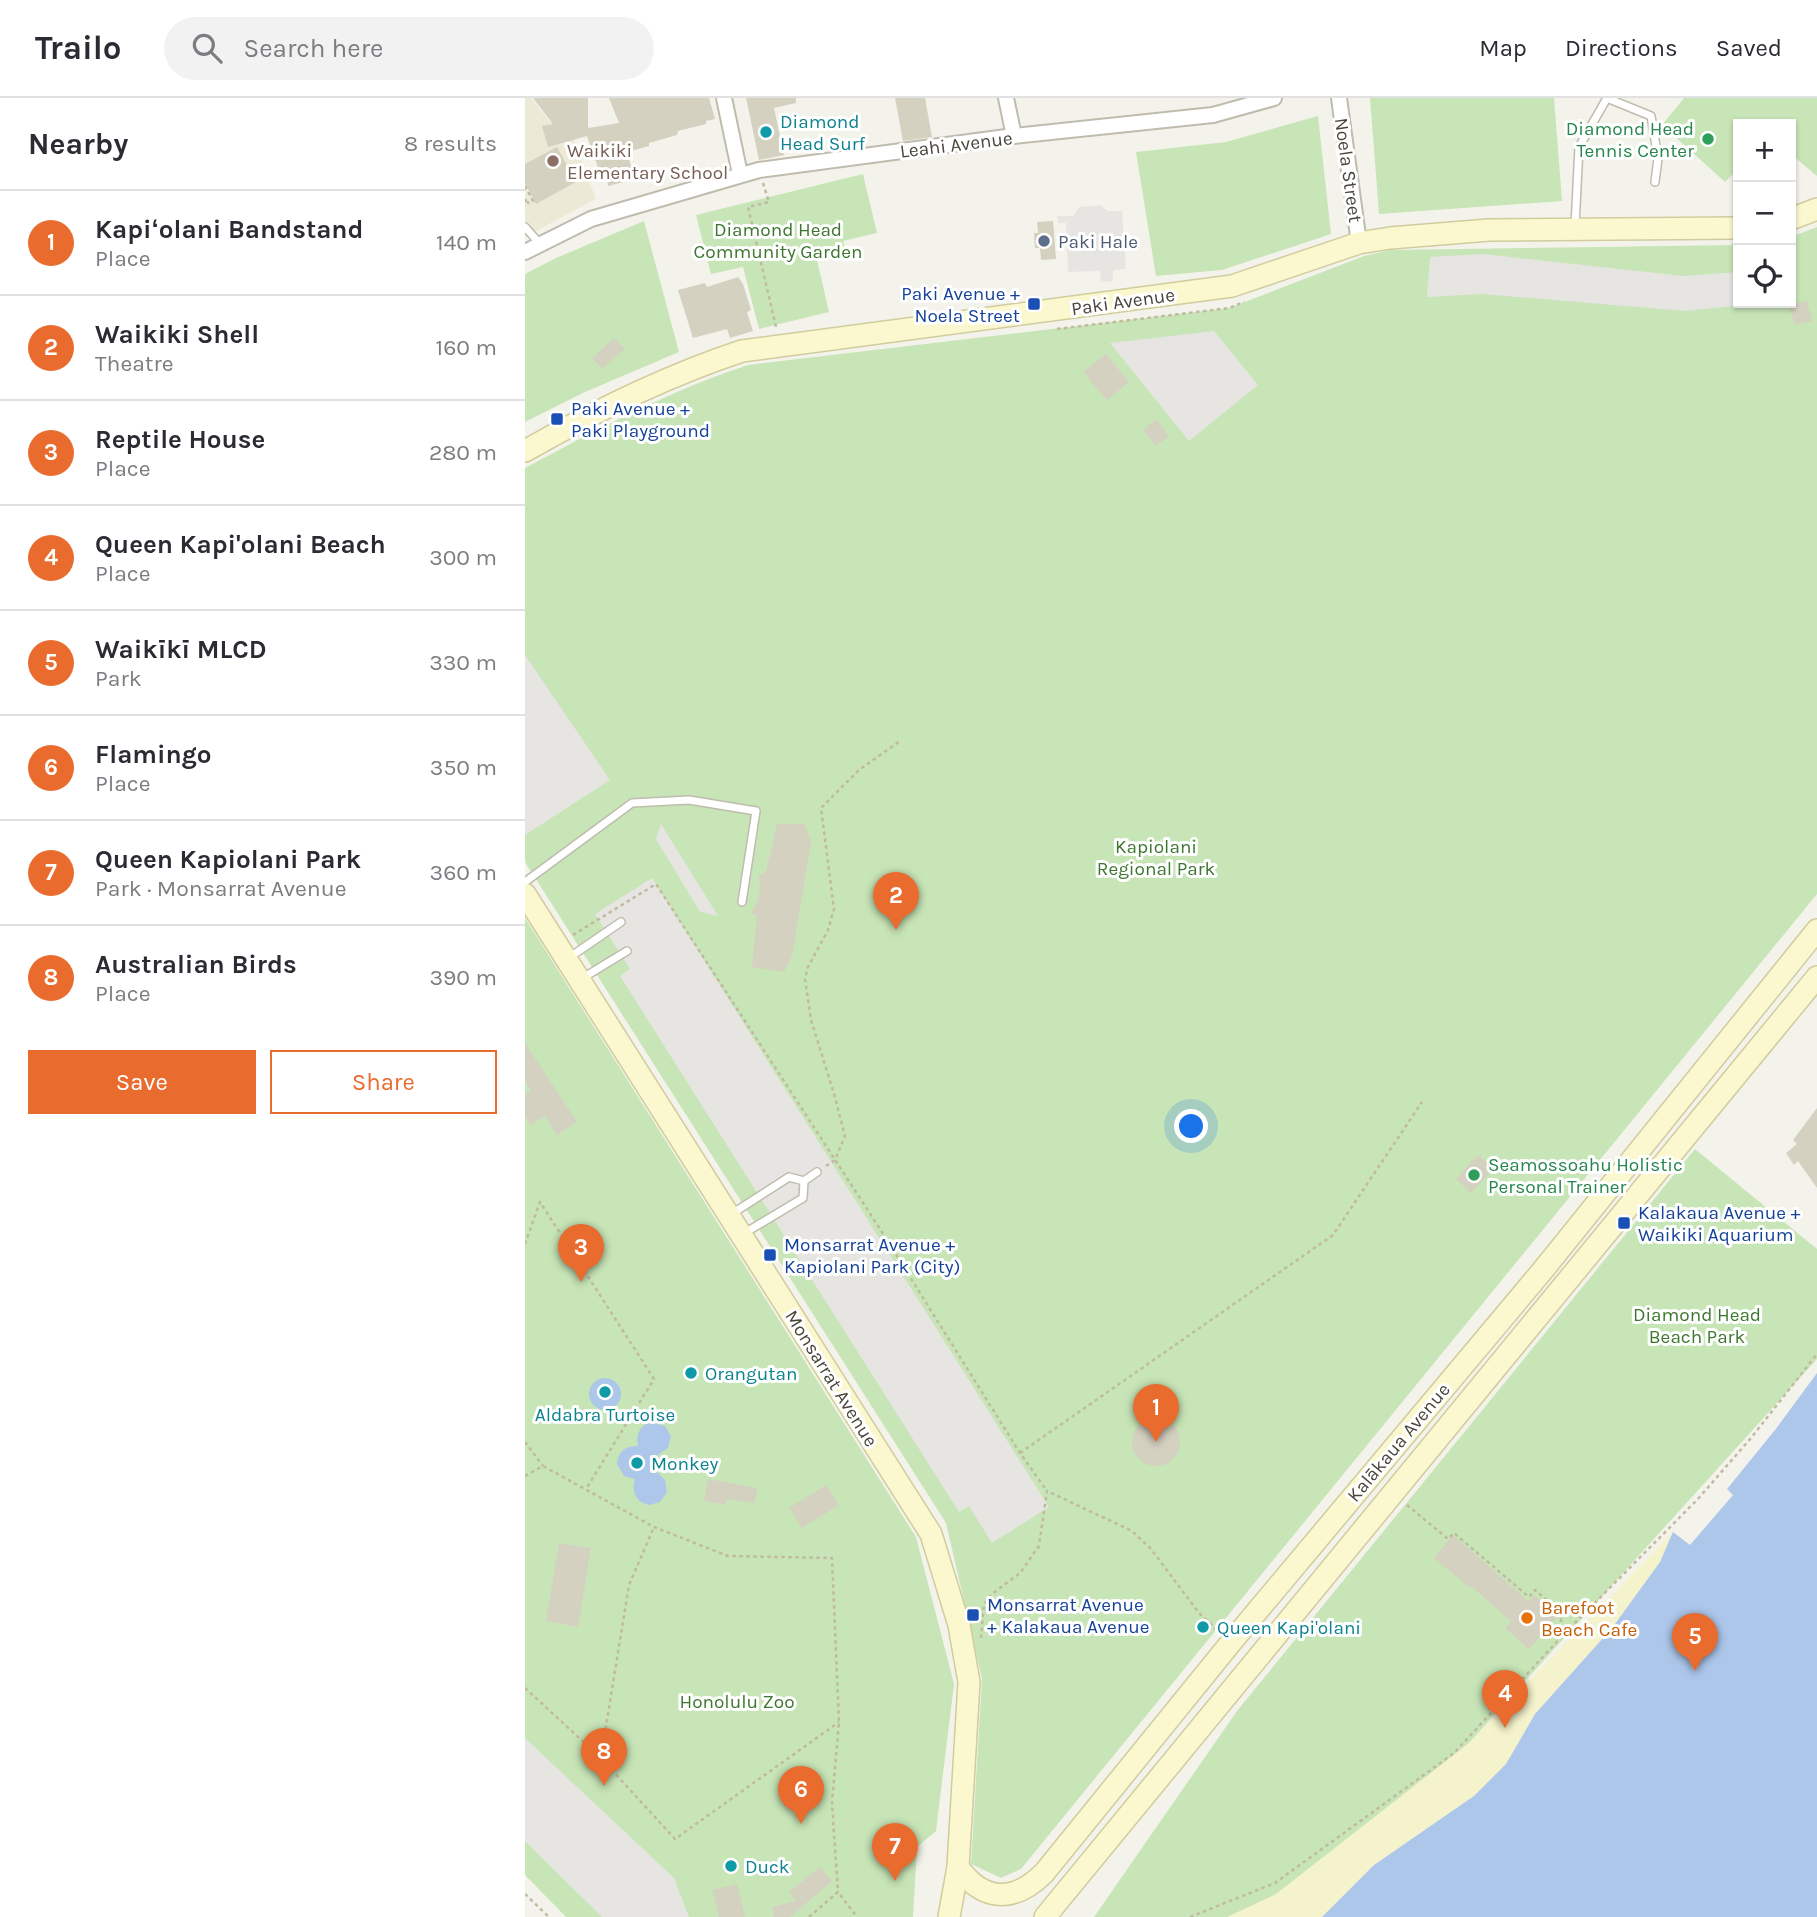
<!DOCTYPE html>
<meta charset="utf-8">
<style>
body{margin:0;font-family:Karla,sans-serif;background:#f2f2f3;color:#2b2b33}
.controls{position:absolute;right:21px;top:21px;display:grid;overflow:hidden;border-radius:0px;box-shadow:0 2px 5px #0004}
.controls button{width:63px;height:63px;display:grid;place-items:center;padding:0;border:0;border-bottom:2px solid #e1e1e2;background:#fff;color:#2b2b33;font:35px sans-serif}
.you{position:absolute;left:667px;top:1029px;width:24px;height:24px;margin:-18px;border:5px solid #fff;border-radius:50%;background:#1a73e8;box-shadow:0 0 0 10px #1a73e833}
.badge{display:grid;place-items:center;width:46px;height:46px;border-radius:50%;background:#e96b2d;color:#fff;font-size:23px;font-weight:700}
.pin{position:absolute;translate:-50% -58px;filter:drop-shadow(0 2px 4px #0008)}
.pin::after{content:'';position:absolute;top:37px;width:24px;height:21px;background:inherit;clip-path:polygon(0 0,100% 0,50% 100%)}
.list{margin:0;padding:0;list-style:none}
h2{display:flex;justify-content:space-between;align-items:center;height:91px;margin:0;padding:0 28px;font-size:30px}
h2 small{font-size:23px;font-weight:400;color:#7c7c81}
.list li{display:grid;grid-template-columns:46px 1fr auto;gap:21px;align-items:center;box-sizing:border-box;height:105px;padding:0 28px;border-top:2px solid #e1e1e2}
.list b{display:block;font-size:26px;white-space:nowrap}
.list p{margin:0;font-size:23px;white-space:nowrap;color:#7c7c81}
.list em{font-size:23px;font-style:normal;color:#7c7c81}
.actions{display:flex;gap:14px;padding:21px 28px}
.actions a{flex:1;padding:16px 0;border:2px solid #e96b2d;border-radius:0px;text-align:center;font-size:24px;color:#e96b2d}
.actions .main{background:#e96b2d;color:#fff}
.icon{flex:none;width:38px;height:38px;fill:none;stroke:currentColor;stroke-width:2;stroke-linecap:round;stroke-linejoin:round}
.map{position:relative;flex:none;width:1292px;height:1819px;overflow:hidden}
header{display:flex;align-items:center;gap:42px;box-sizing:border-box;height:98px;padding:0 35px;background:#fff;border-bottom:2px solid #e1e1e2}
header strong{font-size:33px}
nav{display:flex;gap:38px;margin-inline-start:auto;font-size:24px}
.search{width:490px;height:63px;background:#f2f2f3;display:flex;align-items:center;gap:18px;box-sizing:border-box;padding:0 24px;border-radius:38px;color:#7c7c81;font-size:26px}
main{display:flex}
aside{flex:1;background:#fff}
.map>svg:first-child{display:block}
.education{fill:#ecead6}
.green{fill:#c8e5b7}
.sand{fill:#f5f3cb}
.parking{fill:#e6e5e2}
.water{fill:#adc7eb}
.building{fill:#d5d1c1}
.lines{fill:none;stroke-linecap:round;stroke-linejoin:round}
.lane-casing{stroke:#bfbcae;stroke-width:10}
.street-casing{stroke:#bfbcae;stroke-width:18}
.secondary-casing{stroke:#d0cc9e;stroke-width:24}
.path{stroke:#c0baa0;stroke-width:2.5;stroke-dasharray:3.5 3.5;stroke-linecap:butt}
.lane{stroke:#fff;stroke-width:7}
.street{stroke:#fff;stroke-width:14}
.secondary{stroke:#fbf8cf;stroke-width:21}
.culture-dot{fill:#0f9aa8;stroke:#fff;stroke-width:2.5}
.leisure-dot{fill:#2e9e5b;stroke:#fff;stroke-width:2.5}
.education-dot{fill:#8d6e63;stroke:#fff;stroke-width:2.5}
.service-dot{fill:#5c6f8a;stroke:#fff;stroke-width:2.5}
.transit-dot{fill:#1a4fb4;stroke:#fff;stroke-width:2.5}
.food-dot{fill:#e8710a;stroke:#fff;stroke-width:2.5}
.labels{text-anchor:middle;stroke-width:6;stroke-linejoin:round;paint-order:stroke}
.culture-label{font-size:19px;fill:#0d838f;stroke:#fff;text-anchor:start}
.leisure-label{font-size:19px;fill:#27864d;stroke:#fff;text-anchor:end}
.street-label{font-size:19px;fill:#484539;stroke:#fff}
.education-label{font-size:19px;fill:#785e54;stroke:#fff;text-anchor:start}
.park-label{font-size:19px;fill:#3e7630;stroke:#fff}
.service-label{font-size:19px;fill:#4e5e75;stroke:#fff;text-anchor:start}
.transit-label{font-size:19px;fill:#164399;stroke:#fff;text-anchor:start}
.food-label{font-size:19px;fill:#c56008;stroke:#fff;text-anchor:start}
</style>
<header>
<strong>Trailo</strong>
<div class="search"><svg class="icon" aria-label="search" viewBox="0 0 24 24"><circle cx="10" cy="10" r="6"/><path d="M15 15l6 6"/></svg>Search here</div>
<nav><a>Map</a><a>Directions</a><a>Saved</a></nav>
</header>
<main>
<aside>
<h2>Nearby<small>8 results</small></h2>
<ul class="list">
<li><span class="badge">1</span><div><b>Kapiʻolani Bandstand</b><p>Place</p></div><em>140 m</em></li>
<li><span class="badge">2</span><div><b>Waikiki Shell</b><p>Theatre</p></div><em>160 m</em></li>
<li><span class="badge">3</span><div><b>Reptile House</b><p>Place</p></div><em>280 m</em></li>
<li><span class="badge">4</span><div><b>Queen Kapi'olani Beach</b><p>Place</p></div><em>300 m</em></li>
<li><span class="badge">5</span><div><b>Waikīkī MLCD</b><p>Park</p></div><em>330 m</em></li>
<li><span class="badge">6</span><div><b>Flamingo</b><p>Place</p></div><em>350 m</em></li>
<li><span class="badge">7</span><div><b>Queen Kapiolani Park</b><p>Park · Monsarrat Avenue</p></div><em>360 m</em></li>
<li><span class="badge">8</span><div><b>Australian Birds</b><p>Place</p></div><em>390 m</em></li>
</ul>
<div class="actions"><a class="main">Save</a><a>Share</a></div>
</aside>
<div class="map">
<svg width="1292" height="1819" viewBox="0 0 1292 1819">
<rect width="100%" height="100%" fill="#f4f3eb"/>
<path class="education" d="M0,0H6L25,24L40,17L71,101L0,139Z"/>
<g class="green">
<path d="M845,0H1029L1037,103L854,116Z"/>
<path d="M1159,0H1292V78L1266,56V26H1213V71L1200,84L1137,27Z"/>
<path d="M793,18L806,136L697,172L631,178L611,54L701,44Z"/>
<path d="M338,76L352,135L318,143L321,154L292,162L304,214L234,231L218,169L186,176L171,117Z"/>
<path d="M119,123L154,254L60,294L0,324V176L31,160Z"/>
<path d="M1292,129V796L496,1771L476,1780L446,1766L457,1581L421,1425L0,764V370C73,331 144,293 223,267L704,210L839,158L865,152L1213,147V205H1266V139Z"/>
<path d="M0,820L391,1439L429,1586L411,1733L392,1749L388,1819H41L0,1777Z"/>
<path d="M1170,1051L1292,1151V1261L944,1645L749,1819H569L712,1613Z"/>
</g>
<path class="sand" d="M1148,1434L1135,1464L1087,1530L1010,1616L981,1666L949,1698L849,1767L797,1819H702L751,1796L944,1645Z"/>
<g class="parking">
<path d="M575,107L583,113H597L601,171L588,172V183L576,184L575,173L543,174L541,125H533L532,118H548L554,109Z"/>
<path d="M958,156L1158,178L1213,174V205H1217L1218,207L1160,213L957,196L902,199L905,159Z"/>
<path d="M689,233L733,287L664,343L585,245Z"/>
<path d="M0,557L85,682L0,737Z"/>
<path d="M136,726L193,818L175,814L131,741Z"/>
<path d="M127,780L524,1409L467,1445L444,1408L434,1414L95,878L105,871L70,816Z"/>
<path d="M0,1640L149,1780L164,1819H77L0,1743Z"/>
</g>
<g class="water">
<path d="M1292,1275V1819H797L849,1767L949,1698L981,1666L1010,1616L1087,1530L1135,1464L1148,1434L1165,1447L1208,1397L1202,1391L1250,1332Z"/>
<circle cx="80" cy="1296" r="16"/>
<path d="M125,1324L140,1328L146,1338L143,1350L133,1357V1375L140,1382L142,1394L135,1404L124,1407C111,1404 106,1394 110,1381L99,1378L92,1366C93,1353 100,1348 113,1348C111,1336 114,1329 125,1324Z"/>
</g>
<g class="building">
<path d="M8,0H63V30L94,25L84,0H184L190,21L181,23V26L153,33L152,37L124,45V48L102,54L110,81L83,88L81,74L75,75L62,38L23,49L17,28L28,26Z"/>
<path d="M221,0H271V5L249,10L259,57L234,62Z"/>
<path d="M370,0H400L407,39L378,43Z"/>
<path d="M32,49L51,84L11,106L0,85V66Z"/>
<path d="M528,123L531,161L516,162L515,150H510L509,135H513L512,124Z"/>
<path d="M213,179L218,186L226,212L222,214L228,233L205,240L202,231L168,240L153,192L180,185L182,189Z"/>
<path d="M1282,203L1287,223L1269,227L1264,207Z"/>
<path d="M89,240L100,251L77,271L67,260Z"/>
<path d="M581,256L604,284L582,302L558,274Z"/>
<path d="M631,321L644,338L631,348L618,332Z"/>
<path d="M252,726H280L286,744L267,858L259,874L227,869L232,818L226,815L233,803L235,792L234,777L241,774Z"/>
<path d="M0,945L52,1024L32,1037L20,1018L6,1027L0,1018V996L6,993L0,983Z"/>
<path d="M1292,1010V1090L1273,1063L1269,1067L1261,1055L1272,1046L1268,1042Z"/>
<path d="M953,1057L968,1071L946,1095L931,1081Z"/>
<circle cx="631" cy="1344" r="24"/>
<path d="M183,1381L232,1390L230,1405L202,1401L201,1407L179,1403Z"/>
<path d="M301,1387L314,1407L277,1430L264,1410Z"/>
<path d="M928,1437L1003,1503L1009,1497L1033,1518L1004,1551L980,1530L986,1523L946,1488L945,1490L909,1460Z"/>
<path d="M34,1445L66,1450L53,1529L21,1523Z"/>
<path d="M295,1769L307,1783L265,1819H249L247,1809L271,1803L264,1794Z"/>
<path d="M212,1786L220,1819H194L187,1792Z"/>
</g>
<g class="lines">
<g class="lane-casing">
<g id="lane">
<path d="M1082,0L1126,18L1133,60L1130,84"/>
<path d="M1050,128L1054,49L1082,0"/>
<path d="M0,129L15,146"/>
<path d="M0,784L107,705L164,702L231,713L217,804"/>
<path d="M45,859L96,824"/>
<path d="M56,881L102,853"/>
<path d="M205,1117L264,1079L279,1083L292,1074"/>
<path d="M218,1136L278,1100L279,1083"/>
</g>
</g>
<g class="street-casing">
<g id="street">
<path d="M199,0L215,76"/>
<path d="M481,0L489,38"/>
<path d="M814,0L834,145"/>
<path d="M0,154L66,121L234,72L489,38L688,17L749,0"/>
</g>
</g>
<g class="secondary-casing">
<g id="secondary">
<path d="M1266,121L1292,111"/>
<path d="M0,353C70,313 141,278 217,253L707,188L834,145L865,140L964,132L1213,130"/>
<path d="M0,796L406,1436L434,1527L444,1584L433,1769L424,1819"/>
<path d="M433,1769C458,1804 489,1805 519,1775L708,1542L1018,1172L1292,832"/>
<path d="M520,1819L1292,879"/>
</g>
</g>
<g class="path">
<path d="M238,85L244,104L223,109L251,229"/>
<path d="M0,88L8,103L2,105"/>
<path d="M0,101L2,105L0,107"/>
<path d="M532,231L704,210L719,204"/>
<path d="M48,837L131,786L355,1131L495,1355L522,1393"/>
<path d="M301,1068L310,1062L320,1038L310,999L286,922L280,881L283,869L303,832L309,811L296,710L334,672L375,643"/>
<path d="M0,1146L15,1104L129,1281L61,1391"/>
<path d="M0,1344L18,1368"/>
<path d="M495,1355L808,1137L897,1004"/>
<path d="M0,1378L18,1368L129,1429L203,1458L307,1460L314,1624L307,1705L313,1794"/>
<path d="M882,1407L923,1441L929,1435L1004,1499L1010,1492L1036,1514V1532L1040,1535"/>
<path d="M456,1540L459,1506L467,1496L495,1475L514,1448L522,1393L607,1433L626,1451L674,1515L692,1532"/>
<path d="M0,1590L76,1660L150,1741L314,1624"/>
<path d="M76,1659L104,1487L129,1429"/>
<path d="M0,1796L24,1819"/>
<path d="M284,1819L313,1794L332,1819"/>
<path d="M665,1819L750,1785L929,1655L1040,1535L1172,1402L1226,1340L1292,1256"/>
</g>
<use href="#lane" class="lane"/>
<use href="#street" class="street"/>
<use href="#secondary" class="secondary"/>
</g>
<g class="culture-dot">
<circle cx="241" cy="34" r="7"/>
<circle cx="166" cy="1275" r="7"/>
<circle cx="80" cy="1294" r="7"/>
<circle cx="112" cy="1365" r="7"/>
<circle cx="678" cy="1529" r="7"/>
<circle cx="206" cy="1768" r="7"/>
</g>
<g class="leisure-dot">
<circle cx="1183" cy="41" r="7"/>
<circle cx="949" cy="1077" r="7"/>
</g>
<circle class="education-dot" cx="28" cy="63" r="7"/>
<circle class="service-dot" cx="519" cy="143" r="7"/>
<g class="transit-dot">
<rect x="502" y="199" width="14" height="14" rx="3.5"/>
<rect x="25" y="314" width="14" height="14" rx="3.5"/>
<rect x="1092" y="1118" width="14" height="14" rx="3.5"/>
<rect x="238" y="1150" width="14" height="14" rx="3.5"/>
<rect x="441" y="1510" width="14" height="14" rx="3.5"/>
</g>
<circle class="food-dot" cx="1002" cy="1520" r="7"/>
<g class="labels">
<g class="culture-label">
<text x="255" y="30">Diamond<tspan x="255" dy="22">Head Surf</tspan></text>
<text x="180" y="1282">Orangutan</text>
<text x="80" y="1323" text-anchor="middle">Aldabra Turtoise</text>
<text x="126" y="1372">Monkey</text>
<text x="692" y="1536">Queen Kapi'olani</text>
<text x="220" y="1775">Duck</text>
</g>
<g class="leisure-label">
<text x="1169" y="37">Diamond Head<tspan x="1169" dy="22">Tennis Center</tspan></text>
<text x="963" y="1073" text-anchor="start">Seamossoahu Holistic<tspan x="963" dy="22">Personal Trainer</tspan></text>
</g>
<g class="street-label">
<text transform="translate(431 46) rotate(-7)" y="7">Leahi Avenue</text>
<text transform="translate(824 72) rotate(82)" y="7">Noela Street</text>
<text transform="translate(598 203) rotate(-8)" y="7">Paki Avenue</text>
<text transform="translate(307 1280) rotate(58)" y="7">Monsarrat Avenue</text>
<text transform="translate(873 1344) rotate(-50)" y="7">Kalākaua Avenue</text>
</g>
<g class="education-label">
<text x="42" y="59">Waikiki<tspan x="42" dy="22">Elementary School</tspan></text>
</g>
<g class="park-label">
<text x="253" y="138">Diamond Head<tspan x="253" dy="22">Community Garden</tspan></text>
<text x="631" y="755">Kapiolani<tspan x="631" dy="22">Regional Park</tspan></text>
<text x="1172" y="1223">Diamond Head<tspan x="1172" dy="22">Beach Park</tspan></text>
<text x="212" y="1610">Honolulu Zoo</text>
</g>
<g class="service-label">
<text x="533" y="150">Paki Hale</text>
</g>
<g class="transit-label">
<text x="495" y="202" text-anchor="end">Paki Avenue +<tspan x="495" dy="22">Noela Street</tspan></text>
<text x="46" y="317">Paki Avenue +<tspan x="46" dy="22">Paki Playground</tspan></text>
<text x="1113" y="1121">Kalakaua Avenue +<tspan x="1113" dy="22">Waikiki Aquarium</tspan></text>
<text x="259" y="1153">Monsarrat Avenue +<tspan x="259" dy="22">Kapiolani Park (City)</tspan></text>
<text x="462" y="1513">Monsarrat Avenue<tspan x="462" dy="22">+ Kalakaua Avenue</tspan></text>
</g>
<g class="food-label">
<text x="1016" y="1516">Barefoot<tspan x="1016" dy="22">Beach Cafe</tspan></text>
</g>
</g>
</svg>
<div class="controls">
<button>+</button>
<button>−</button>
<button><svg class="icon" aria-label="locate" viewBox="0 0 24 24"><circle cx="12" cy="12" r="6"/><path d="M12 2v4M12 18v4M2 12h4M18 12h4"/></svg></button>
</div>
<div class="you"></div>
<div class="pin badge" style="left:631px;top:1344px">1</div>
<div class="pin badge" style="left:371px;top:832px">2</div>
<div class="pin badge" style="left:56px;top:1184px">3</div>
<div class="pin badge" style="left:980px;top:1630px">4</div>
<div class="pin badge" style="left:1170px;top:1573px">5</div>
<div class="pin badge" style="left:276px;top:1726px">6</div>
<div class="pin badge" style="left:370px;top:1783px">7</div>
<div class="pin badge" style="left:79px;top:1688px">8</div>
</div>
</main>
